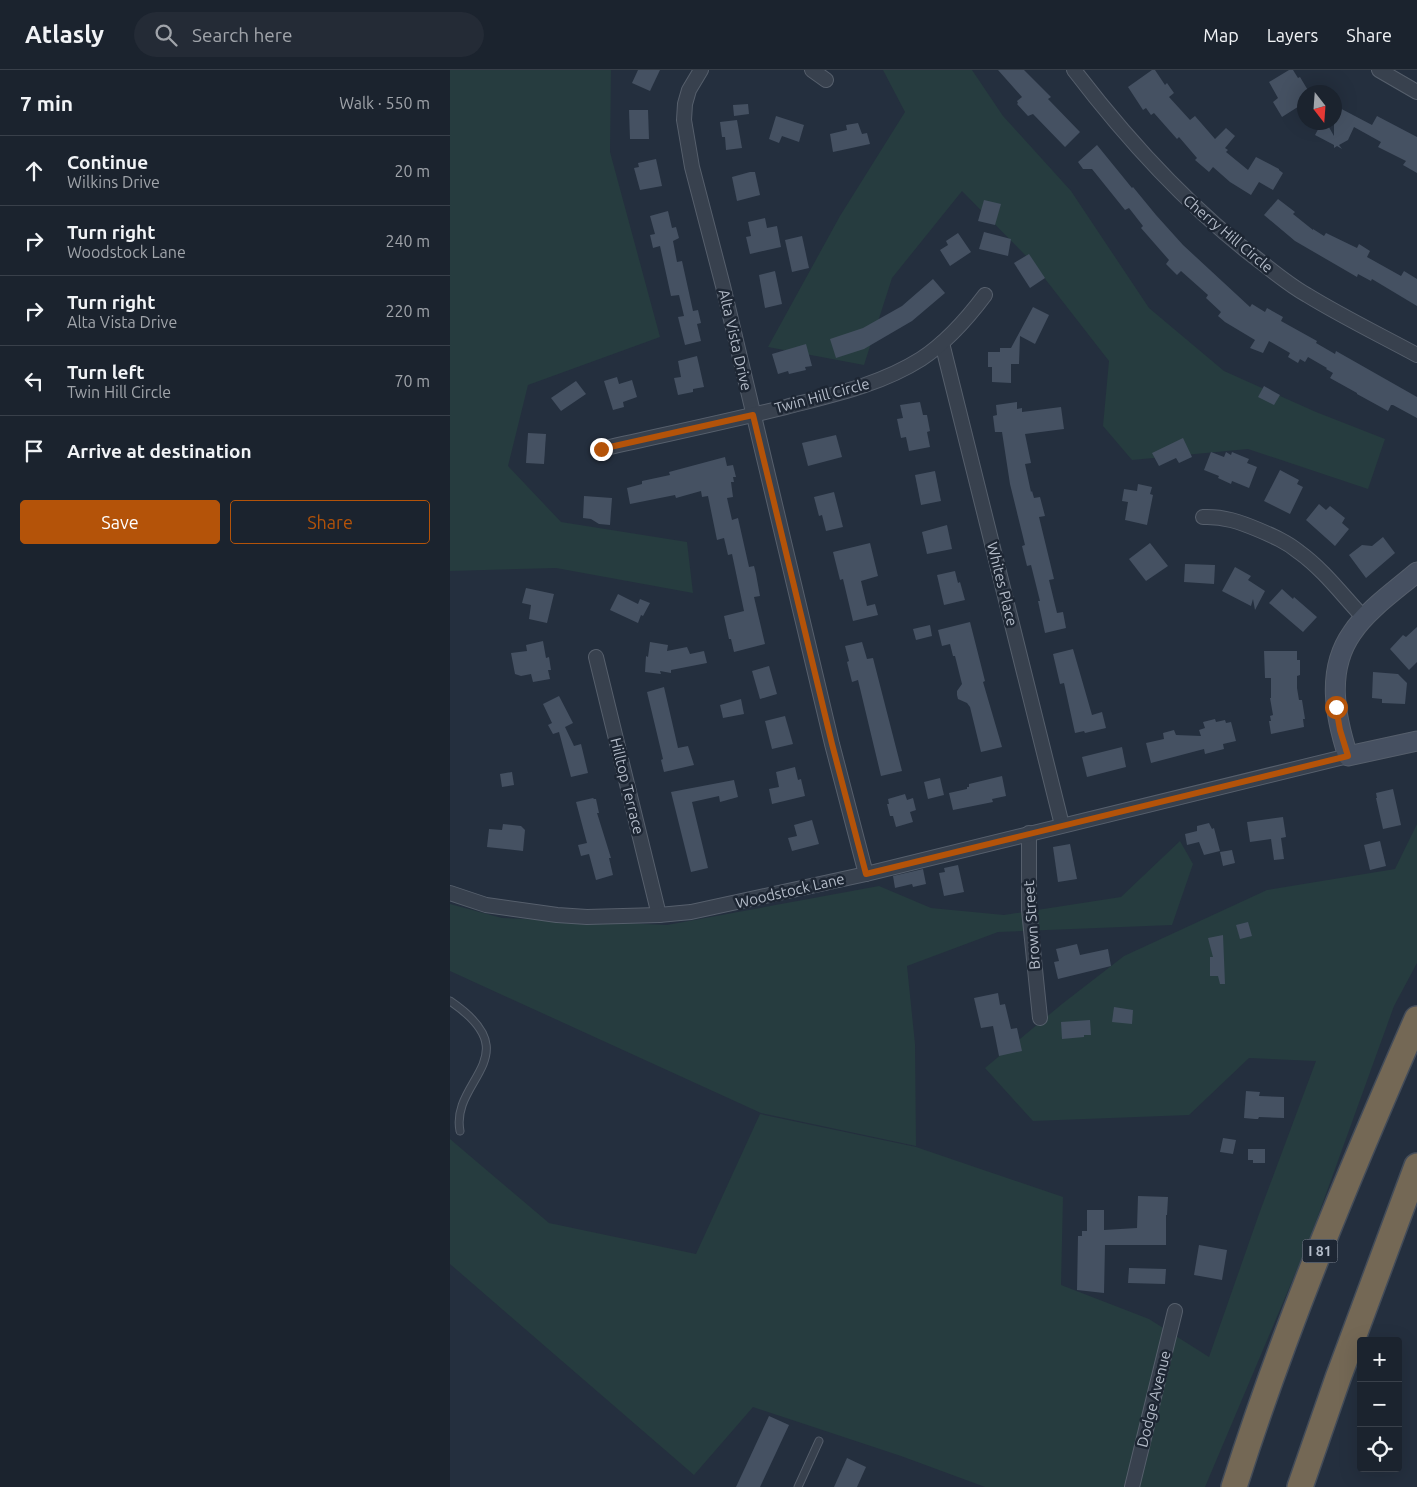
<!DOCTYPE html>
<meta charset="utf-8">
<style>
body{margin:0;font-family:Ubuntu,sans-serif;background:#242b36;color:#f1f3f6}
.controls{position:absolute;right:15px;bottom:15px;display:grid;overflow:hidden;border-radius:5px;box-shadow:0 5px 20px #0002}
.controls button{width:45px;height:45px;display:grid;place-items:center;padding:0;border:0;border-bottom:1px solid #39404a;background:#1b232e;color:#f1f3f6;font:25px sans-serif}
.compass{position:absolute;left:847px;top:15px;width:45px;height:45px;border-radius:50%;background:#1b232e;box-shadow:0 5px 20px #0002;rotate:163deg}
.stop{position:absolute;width:15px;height:15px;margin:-11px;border:4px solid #b45309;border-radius:50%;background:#fff}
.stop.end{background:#b45309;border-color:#fff;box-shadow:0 1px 5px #0008}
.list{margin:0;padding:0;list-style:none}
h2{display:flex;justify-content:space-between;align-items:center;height:65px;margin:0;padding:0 20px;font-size:21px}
h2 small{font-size:16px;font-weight:400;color:#a0a4aa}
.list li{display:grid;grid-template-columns:32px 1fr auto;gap:15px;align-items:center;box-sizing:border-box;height:70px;padding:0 20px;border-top:1px solid #39404a}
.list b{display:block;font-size:19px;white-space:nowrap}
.list p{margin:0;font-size:16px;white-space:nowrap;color:#a0a4aa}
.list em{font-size:16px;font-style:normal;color:#a0a4aa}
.actions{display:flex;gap:10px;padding:15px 20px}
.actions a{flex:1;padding:11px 0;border:1px solid #b45309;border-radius:5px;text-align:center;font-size:18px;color:#b45309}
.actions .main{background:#b45309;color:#fff}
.icon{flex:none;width:28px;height:28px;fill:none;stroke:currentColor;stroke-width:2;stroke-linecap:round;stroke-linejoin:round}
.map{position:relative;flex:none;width:967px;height:1417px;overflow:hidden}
header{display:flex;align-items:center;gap:30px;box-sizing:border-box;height:70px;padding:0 25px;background:#1b232e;border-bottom:1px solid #39404a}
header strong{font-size:24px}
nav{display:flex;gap:28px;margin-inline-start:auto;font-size:18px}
.search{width:350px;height:45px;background:#242b36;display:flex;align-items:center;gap:12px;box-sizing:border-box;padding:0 18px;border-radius:28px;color:#a0a4aa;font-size:19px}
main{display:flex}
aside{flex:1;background:#1b232e}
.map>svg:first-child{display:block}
.green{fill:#263c3f}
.building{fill:#455162}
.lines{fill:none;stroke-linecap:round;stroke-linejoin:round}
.lane-casing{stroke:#565f6c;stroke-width:9}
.street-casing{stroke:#565f6c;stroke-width:16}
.secondary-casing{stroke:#565f6c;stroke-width:21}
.highway-casing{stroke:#434c59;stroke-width:28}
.lane{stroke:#38414e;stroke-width:7}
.street{stroke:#38414e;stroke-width:14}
.secondary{stroke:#465061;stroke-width:19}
.highway{stroke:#746855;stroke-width:25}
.route{stroke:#b45309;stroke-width:6}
.labels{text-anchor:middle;stroke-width:5;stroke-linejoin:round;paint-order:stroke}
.shield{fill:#1d2633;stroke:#878f9c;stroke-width:1}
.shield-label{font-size:14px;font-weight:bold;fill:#b4bcc9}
.street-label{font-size:15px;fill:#b4bcc9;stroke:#1d2633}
</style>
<header>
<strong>Atlasly</strong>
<div class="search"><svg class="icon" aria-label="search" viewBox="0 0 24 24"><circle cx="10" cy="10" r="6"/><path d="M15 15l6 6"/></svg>Search here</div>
<nav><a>Map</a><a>Layers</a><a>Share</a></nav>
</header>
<main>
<aside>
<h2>7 min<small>Walk · 550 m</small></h2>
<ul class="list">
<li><svg class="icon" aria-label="ahead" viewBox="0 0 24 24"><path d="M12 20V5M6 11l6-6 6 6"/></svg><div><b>Continue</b><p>Wilkins Drive</p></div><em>20 m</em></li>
<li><svg class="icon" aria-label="right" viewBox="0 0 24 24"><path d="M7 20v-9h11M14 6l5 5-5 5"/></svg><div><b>Turn right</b><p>Woodstock Lane</p></div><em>240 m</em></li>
<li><svg class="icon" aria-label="right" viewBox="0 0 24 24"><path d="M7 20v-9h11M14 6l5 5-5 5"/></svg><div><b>Turn right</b><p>Alta Vista Drive</p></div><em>220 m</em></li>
<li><svg class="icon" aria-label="left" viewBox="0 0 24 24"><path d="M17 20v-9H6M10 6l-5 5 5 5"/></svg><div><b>Turn left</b><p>Twin Hill Circle</p></div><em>70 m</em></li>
<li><svg class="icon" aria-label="arrive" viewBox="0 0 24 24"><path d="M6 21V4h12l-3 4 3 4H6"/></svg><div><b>Arrive at destination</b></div></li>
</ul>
<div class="actions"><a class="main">Save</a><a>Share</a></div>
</aside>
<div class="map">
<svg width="967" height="1417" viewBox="0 0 967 1417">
<rect width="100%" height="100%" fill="#242f3e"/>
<g class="green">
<path d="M0,0H161L160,82L210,267L78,315L58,396L111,452L237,472L243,523L106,498L0,501Z"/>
<path d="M433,0H522L553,46L621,121L699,238L774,301L866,342L935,369L918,419L798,379L682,390L653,356L659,291L582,192L512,121L442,208L414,295L318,277L390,146L455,42Z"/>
<path d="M967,754V893L944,936L859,1171L755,1417H535L451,1386L303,1337L244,1405L0,1194V1069L99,1153L246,1184L310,1044L466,1077L613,1127L611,1215L699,1249L759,1287L809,1144L866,991L799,988L739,1045L583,1051L535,998L612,934L674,886L817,820L945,799Z"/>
<path d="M730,771L743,794L722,855L548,862L457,896L465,974L466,1076L311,1043L0,901V834L52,848L217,855L429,816L481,838L554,845L671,827Z"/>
</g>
<g class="building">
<path d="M188,0H210L200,21L182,13Z"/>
<path d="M548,0H574L601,27L598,29L630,62L615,77L583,44L578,46L567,34L568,33L567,31L572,27Z"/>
<path d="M702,0H705L715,15L717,13L724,23L719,27L740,50L745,46L765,69L776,58L785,66L775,78L778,80L776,82L798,100L806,87L829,99V100L833,103L823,120L809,112L801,125L780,112L763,97L759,102L745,90L747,88L729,67L727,69L704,43L701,45L696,38L693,40L678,17Z"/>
<path d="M839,0H843L848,8L850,7L859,22H854V33L832,47L823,32L828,28L819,12Z"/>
<path d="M298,34L299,44L284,46L283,35Z"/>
<path d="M884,35L922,55L927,46L967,67V103L953,95L956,91L928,77L931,72L904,57L898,70L889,75L892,79L887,76L884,78V75L865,65L872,52H876L884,66Z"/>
<path d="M179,40H198L199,69H180Z"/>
<path d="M326,46L354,55L349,72L332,66L329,73L319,69Z"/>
<path d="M287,50L292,78L276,80L275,67H272L270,52Z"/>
<path d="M408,53L412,64L417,63L420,74L383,82L380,64L397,60L396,55Z"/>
<path d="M647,75L682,118L683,117L706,145L733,175L800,237L802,234L815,242L817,238L833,247L831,251L867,271L866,273L885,284L886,281L967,327V348L943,335H941L938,341L907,324V323L880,308L883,303L876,299L877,298L858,287L855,292L850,289L848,293L838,287L840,283L819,271L813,283L800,278L805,270L775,252L768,246L771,242L756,228L758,225L731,201L727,205L716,194L719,190L691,158L693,156L679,138L675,140L642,99H633L628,92Z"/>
<path d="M206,89L212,116L190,120L184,98L189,97L188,93Z"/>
<path d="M300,102H305L310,125L287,131L282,107Z"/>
<path d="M828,129L845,142L843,144L863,160V159L874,166L876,163L907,178L909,174L920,181L917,187L951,206L954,201L967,209V236L922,209L921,211L908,204L907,207L845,171L814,145Z"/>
<path d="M534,130L551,134L545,155L528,151Z"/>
<path d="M218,141L222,158L226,157L229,168L223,171L227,192L232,191L243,241L248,240L251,253L247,254L251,271L235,275L228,247L234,246L229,225L221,226L210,176L203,178L200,165L205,164L200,146Z"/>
<path d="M315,148L317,158L327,156L331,177L300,184L296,167L301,166L298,152Z"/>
<path d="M534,162L561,169L558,186L529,179Z"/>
<path d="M508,163L521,182L500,196L490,180L498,175L496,171Z"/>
<path d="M352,166L359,198L342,202L335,170Z"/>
<path d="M579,184L595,208L580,218L564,193Z"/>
<path d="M325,201L332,234L315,238L309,205Z"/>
<path d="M483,209L495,223L462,251L414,279L386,288L380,269L413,258L452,236Z"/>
<path d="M583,237L599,245L585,274L570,266L569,294H561V313L542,312V297H538V282H550V278H561Z"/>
<path d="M356,274L362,296L355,297L356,300L339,304L338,301L328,304L322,284Z"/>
<path d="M247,286L254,317L243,319V322L228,325L224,308L231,307L228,291Z"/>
<path d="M167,307L169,314L182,310L187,327L173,332L174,337L163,340L154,311Z"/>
<path d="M126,311L136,324L111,341L101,328Z"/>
<path d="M814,316L830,325L824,335L808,327Z"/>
<path d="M470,332L473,345H477L480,361L477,362L480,377L459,381L456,367L451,368L447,349L453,348L450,335Z"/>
<path d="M567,332V339L572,338V342L611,337L614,359L575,364L581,393L575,394L581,422L582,421L584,428L590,427L595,446L589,447L604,509L599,510L607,543L613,542L616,558L595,563L588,531H590L581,495L577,496L572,476L575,475L560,414L552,362H545L543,346L547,345L546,335Z"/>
<path d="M78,363L96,364L94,394L76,393Z"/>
<path d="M386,365L392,387L358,396L352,373Z"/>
<path d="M733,368L742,387L729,393L726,388L709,396L702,383Z"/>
<path d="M761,382L774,387L776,382L781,385L782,382L799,389L797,393L807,397L799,418L782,411L781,414L768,408L769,406L754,400Z"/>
<path d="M275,387L277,396L283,395L286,407H283L284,412H281L283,427L277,428L282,450L288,448L299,497L304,496L306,504L310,526L304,527L315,574L284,582L281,569H279L274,546L294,541L282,484L278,485L274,468L267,470L258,426L252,427L251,421L226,428L225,425L180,434L177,418L192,414V411L220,405L219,402Z"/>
<path d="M830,400L849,410L847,414L853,417L840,444L814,431Z"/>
<path d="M485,401L491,431L471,435L465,405Z"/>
<path d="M688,414L702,417L700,424L703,425L697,455L675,450L678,432L672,431L674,419L687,421Z"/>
<path d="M384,422L393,457L376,461L372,445L369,446L364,427Z"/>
<path d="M134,426L162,428L160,455L149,454L141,449L133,448Z"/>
<path d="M869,434L876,440L880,436L895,448L892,453L899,459L885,476L856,450Z"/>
<path d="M497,455L502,479L477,484L472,462Z"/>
<path d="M933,467L945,483L916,508L899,485L912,475L922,476Z"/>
<path d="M420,473L428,506L411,511L417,536L425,534L428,545L403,551L393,509L390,510L383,482Z"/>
<path d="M700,473L718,496L696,511L679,489Z"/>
<path d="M735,494L765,495L764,514L734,512Z"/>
<path d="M785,497L801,506L798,510L815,521L805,540L803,529L801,536L772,521Z"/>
<path d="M505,501L508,513L510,512L515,530L494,535L487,505Z"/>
<path d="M76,518L104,524L97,553L79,549L81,535L72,533Z"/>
<path d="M832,519L843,529L844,527L867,547L853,562L819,533Z"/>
<path d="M168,524L188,534L190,529L200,533L193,546L191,545L188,553L160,540Z"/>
<path d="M520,552L535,611L533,612L552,677L531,682L520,637L517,633L508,629L507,625V621L512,614L505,586H503L500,574L492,576L488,560Z"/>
<path d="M480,555L482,566L466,570L463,559Z"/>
<path d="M967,557V592L959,600L940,579L953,565L956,567Z"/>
<path d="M93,571L96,588L99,587L101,600H98L100,609L83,612L81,604L71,606L65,604L61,583L77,581L76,575Z"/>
<path d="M200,572L218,575L217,581L237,577L240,584L254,581L257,593L221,600V603L210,601L211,604L195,602L196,586L198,587Z"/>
<path d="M412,572L417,589L423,588L452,701L431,706L408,610L402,612L397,592L399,591L395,576Z"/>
<path d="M623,579L642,645L652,642L656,658L635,663L634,661L625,663L614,613L610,614L603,584Z"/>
<path d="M814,581H847V590H850V605L847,606V618L849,630H852L855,649H853L854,657L821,664L819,651H821L820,646L823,645L820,628H821V608H815Z"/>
<path d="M319,596L327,624L310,629L302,601Z"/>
<path d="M923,602L948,604L957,613L955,634L932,633V629L922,628Z"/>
<path d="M214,617L228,678L238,676L244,695L214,702L211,690L213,689L197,622Z"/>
<path d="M109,626L123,653L115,657L124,676L131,674L138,703L121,707L109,662L103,664L98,655L102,653L93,634Z"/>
<path d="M291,629L294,644L273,648L270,635Z"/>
<path d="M335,646L343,674L322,679L315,651Z"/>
<path d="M765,649L766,652L775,650L776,653L781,652L786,671L773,674L774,679L755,684L754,679L701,693L696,673L714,669L713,663L724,660L726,665L751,666L749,660L755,658L753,652Z"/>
<path d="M672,677L676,697L637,707L632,687Z"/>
<path d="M345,697L348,710L351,709L355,726L322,734L319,719L329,717L326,702Z"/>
<path d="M62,702L64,715L52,717L50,704Z"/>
<path d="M552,706L556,726L542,729L543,732L503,740L499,723L517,719V717H519V714Z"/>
<path d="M490,708L494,725L478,729L474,712Z"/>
<path d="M284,710L288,727L270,732L269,726L242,732L258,798L241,802L221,722Z"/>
<path d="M943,719L951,755L933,759L926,728H927L926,723Z"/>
<path d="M455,724L457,730L463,728L466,740L460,742L463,752L446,757L443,746H440L437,734H439L438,729Z"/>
<path d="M143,728L144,729H146L149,743H147L161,788H159L163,805L146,810L139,784L131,786L128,775L137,773L126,732Z"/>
<path d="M833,747L836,767L831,768L834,789L824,790L821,769L800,772L797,752Z"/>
<path d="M362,750L369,774L342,781L338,768L347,766L344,755Z"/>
<path d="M759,753L762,759L764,758L770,781L754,785L749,772L737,775L735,764L747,761V756Z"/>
<path d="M53,754L71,756L75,760L73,781L37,777L39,759L52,760Z"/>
<path d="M930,771L936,796L920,800L914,775Z"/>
<path d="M620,774L627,809L608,812L603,777Z"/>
<path d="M782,780L785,793L773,796L770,782Z"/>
<path d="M508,795L514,822L494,826L489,803L495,802L494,798Z"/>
<path d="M473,799L476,814L463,817L462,814L445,818L443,806Z"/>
<path d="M798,852L802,866L790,869L786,855Z"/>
<path d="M773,865L775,914H770L768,906H760V887H763L758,868Z"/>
<path d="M627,874L630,885L658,879L661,896L608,909L604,892L609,891L606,879Z"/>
<path d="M548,923L550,935L555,934L561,959L567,958L572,981L549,986L543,956L531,958L524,928Z"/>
<path d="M664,937L683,940L682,954L662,952Z"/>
<path d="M640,950L641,965H634V967L612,969L611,952Z"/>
<path d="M796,1021L810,1022L809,1026L834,1027V1048L809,1047L808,1049H805L794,1048Z"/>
<path d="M773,1068L786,1070L783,1084L770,1082Z"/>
<path d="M798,1079H815V1093H803V1090H798Z"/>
<path d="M688,1126L718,1127L717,1145H716V1175H655L654,1223L627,1220L628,1166H632V1161H637V1140H654V1160L687,1158Z"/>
<path d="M749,1175L777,1180L772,1210L744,1205Z"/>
<path d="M679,1198L716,1199L715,1214L678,1213Z"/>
<path d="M319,1346L339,1355L310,1417H286Z"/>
<path d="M397,1388L416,1397L407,1417H384Z"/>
</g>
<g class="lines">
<g class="lane-casing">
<g id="lane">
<path d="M0,931C81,986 0,1010 10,1061"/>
<path d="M348,1417L369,1371"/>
</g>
</g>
<g class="street-casing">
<g id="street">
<path d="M251,0L239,20L235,34L234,50L242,97L273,216L382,674L416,804"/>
<path d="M362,0L376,10"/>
<path d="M624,0C679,72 739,138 811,192C826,204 841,216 857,225C893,247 930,265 967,285"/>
<path d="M929,0L967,22"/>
<path d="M492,273L612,755"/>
<path d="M151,379C213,365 274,352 336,337C382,325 430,315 471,289C497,272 517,249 535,225"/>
<path d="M753,447C773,446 790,452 809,460C823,466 837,472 849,482C874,500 893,526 914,548"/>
<path d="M146,587L209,845"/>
<path d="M579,763V840L590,948"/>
<path d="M0,823L36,835L107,845L137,847L209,845L241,842L416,804L898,686"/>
<path d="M682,1417L725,1241"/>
</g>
</g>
<g class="secondary-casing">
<path id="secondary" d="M967,502C946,520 917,540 902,563C876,600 885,646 898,686L967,671"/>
</g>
<g class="highway-casing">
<g id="highway">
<path d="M784,1417C835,1257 900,1102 967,949"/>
<path d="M850,1417L888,1308L967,1096"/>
</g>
</g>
<use href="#lane" class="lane"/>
<use href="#street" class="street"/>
<use href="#secondary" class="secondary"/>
<use href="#highway" class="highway"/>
</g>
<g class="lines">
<path class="route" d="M151,379L303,345L382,674L416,804L898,686L890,660L886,637"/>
</g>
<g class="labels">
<rect class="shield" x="852.5" y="1169.5" width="35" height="23" rx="4"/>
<g class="shield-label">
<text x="870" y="1186">I 81</text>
</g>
<g class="street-label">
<text transform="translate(778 164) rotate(40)" y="5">Cherry Hill Circle</text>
<text transform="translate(285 270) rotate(77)" y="5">Alta Vista Drive</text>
<text transform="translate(372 326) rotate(-15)" y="5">Twin Hill Circle</text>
<text transform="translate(552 514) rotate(76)" y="5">Whites Place</text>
<text transform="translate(177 716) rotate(76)" y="5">Hilltop Terrace</text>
<text transform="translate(340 821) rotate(-13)" y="5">Woodstock Lane</text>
<text transform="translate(582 855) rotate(-94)" y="5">Brown Street</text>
<text transform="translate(704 1329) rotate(-76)" y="5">Dodge Avenue</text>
</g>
</g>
</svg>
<div class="controls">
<button>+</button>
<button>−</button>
<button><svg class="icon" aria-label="locate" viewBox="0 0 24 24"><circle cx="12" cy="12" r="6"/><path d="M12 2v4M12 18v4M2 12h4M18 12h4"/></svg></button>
</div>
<svg class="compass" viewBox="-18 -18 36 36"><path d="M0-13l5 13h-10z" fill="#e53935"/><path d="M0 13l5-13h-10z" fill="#a0a4aa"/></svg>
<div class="stop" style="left:886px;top:637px"></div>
<div class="stop end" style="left:151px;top:379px"></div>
</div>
</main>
